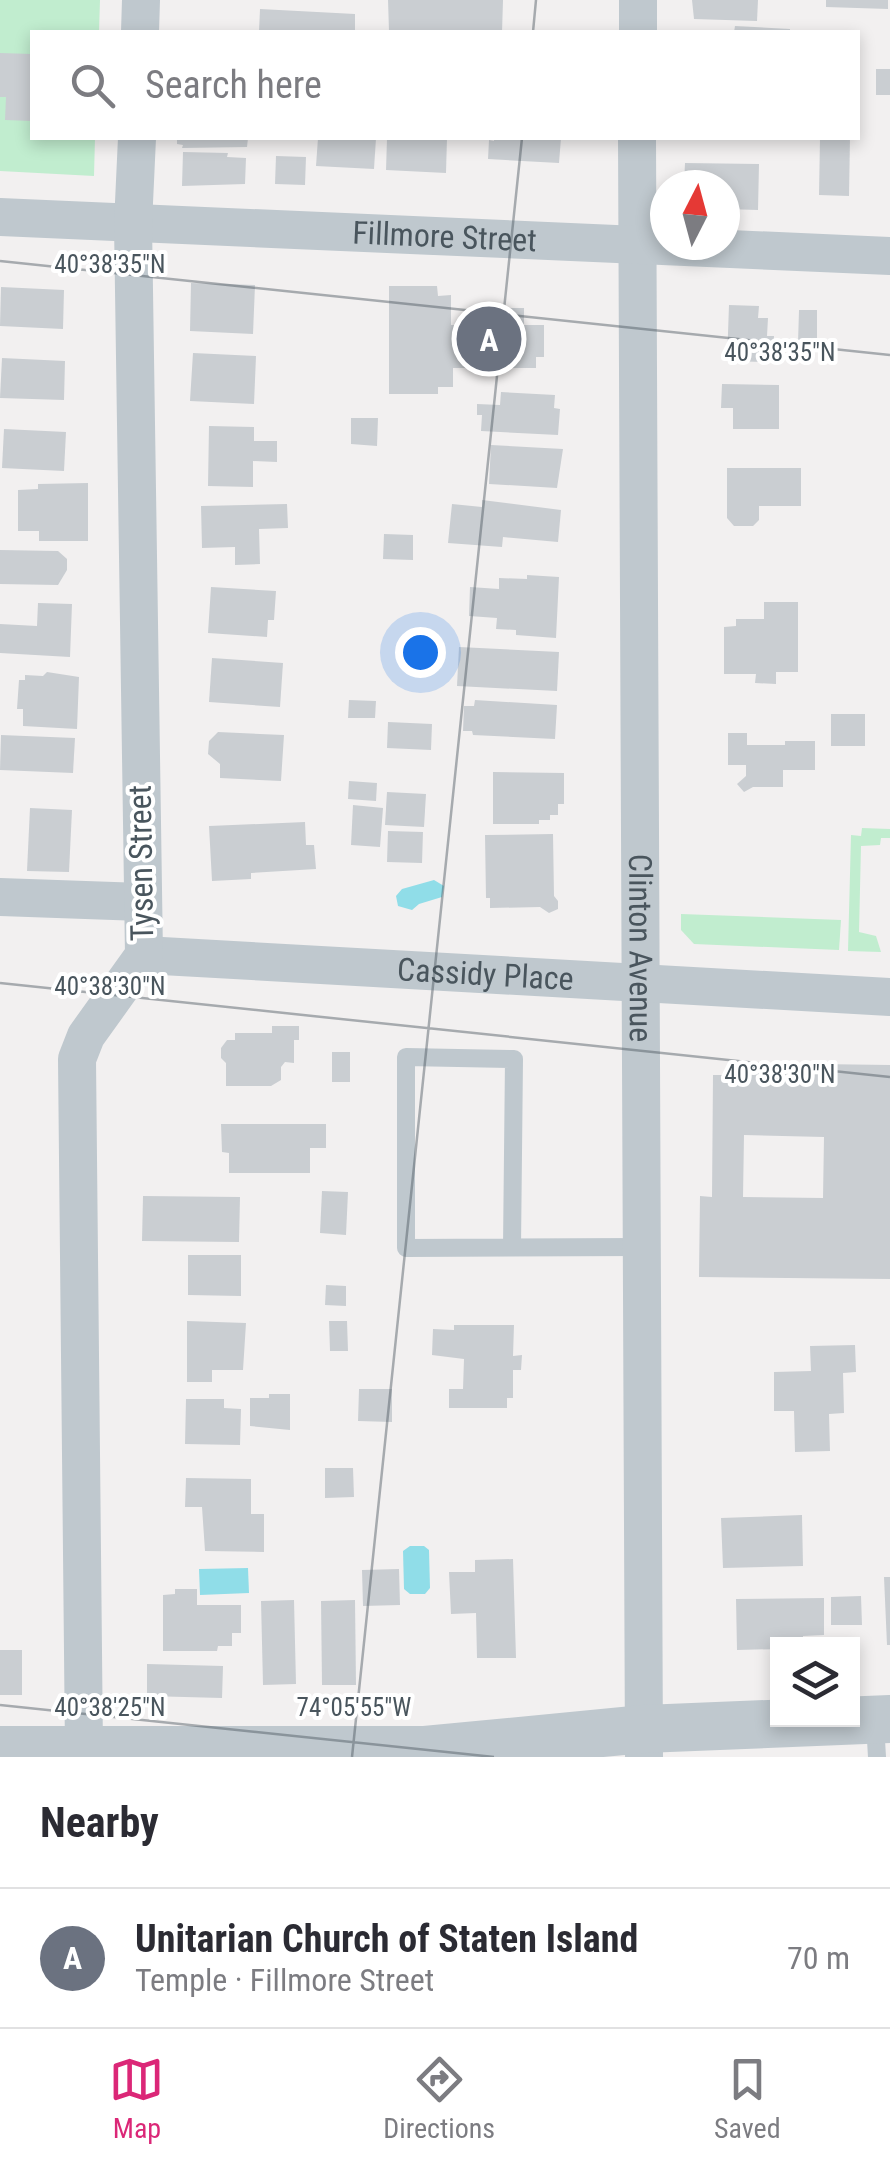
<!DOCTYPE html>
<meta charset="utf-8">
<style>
body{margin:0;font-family:"Roboto Condensed",sans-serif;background:#f7f7f7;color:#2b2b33}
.controls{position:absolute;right:30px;bottom:30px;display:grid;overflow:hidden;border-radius:0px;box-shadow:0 5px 15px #0003}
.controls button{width:90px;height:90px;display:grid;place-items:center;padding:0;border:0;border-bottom:2px solid #e1e1e2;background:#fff;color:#2b2b33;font:50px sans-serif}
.compass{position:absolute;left:650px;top:170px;width:90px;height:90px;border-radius:50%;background:#fff;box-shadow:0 5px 15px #0003;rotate:6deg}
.you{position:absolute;left:420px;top:652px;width:35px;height:35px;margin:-25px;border:8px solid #fff;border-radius:50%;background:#1a73e8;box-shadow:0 0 0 15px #1a73e833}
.badge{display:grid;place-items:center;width:65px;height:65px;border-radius:50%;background:#db2777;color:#fff;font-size:32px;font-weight:700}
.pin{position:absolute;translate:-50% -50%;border:5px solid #fff;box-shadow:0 2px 10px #0006}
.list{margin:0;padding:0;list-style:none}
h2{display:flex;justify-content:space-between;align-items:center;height:130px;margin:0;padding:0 40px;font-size:42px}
h2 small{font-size:32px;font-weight:400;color:#7c7c81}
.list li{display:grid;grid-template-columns:65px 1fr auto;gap:30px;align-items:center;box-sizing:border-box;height:140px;padding:0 40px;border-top:2px solid #e1e1e2}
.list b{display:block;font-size:38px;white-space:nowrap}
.list p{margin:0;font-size:32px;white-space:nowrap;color:#7c7c81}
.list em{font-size:32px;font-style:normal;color:#7c7c81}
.icon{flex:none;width:55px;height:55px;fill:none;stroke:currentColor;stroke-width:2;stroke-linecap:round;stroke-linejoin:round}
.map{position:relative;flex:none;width:890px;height:1757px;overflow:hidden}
.search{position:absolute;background:#fff;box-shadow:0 5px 15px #0003;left:30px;right:30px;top:30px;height:110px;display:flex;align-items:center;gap:25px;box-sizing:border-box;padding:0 35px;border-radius:0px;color:#7c7c81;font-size:38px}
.sheet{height:270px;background:#fff}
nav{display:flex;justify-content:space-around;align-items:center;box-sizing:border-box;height:140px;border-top:2px solid #e1e1e2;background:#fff;font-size:28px;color:#7c7c81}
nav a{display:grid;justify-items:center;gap:5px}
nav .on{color:#db2777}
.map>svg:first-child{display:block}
.green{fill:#c1edcf}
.water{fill:#90dde8}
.building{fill:#caced2;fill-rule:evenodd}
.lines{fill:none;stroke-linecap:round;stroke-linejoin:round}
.service{stroke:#bfc8ce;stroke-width:18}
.minor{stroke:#bfc8ce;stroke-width:38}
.tertiary{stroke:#bfc8ce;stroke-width:48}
.ticks{fill:none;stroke:#49555d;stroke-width:2.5;stroke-opacity:0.45}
.labels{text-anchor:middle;stroke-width:8;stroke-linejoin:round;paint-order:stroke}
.street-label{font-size:32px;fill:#49555d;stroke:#fff}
.ticks-label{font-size:25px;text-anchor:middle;fill:#49555d;stroke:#fff;stroke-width:8;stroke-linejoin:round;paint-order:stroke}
</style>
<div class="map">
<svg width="890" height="1757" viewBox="0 0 890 1757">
<rect width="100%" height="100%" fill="#f2f0f0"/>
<g class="green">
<path d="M0,0H100L99,32H32V138H95L94,176L0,171Z"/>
<path d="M862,828L890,829V838H881L880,845L861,846L859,932L876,936L881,952L848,951L851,835L861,836Z"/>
<path d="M681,914L841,920L839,950L694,944L681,930Z"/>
</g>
<g class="water">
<path d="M434,880L444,886L442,897L419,904L412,910L398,906L396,896L402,889Z"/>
<path d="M410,1546H424L429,1550L430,1588L425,1594H410L404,1589L403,1551Z"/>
<path d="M248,1568L249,1593L200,1595L199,1569Z"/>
</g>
<g class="building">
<path d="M388,0H503L502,32H389Z"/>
<path d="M692,0H758L757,21L694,19Z"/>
<path d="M826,0H888V9L826,7Z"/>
<path d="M260,9L355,14V32H259Z"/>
<path d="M735,26L790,29V32H734Z"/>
<path d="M0,53L32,54V121L5,120L6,97H0Z"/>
<rect x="876" y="69" width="14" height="26"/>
<path d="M177,138H248L247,147L182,148L183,145L177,144Z"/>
<path d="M318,138H376L374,169L316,166Z"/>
<path d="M387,138H447L446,173L386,170Z"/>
<path d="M494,138H561L559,163L488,159L489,140L494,141Z"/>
<path d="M820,138H850L849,196L819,195Z"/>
<path d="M183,152L228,153L227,157L246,158L245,184L182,186Z"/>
<path d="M276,156L306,157L305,185L275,184Z"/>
<path d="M685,163L759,164L758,210L725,209V185H684Z"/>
<path d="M191,283L255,285L253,334L190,331Z"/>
<path d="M389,286H437L438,296L451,295V325H509V308H524V325H544V357H536V368H453V387H438V394H389Z"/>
<path d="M1,287L64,290L63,329L0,326Z"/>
<path d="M729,305L759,306L758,318H768L767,336H774L773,355H767L766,362L727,361Z"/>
<path d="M799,310H817V342H798Z"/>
<path d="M193,353L256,356L254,404L190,401Z"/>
<path d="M2,358L65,361L64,400L0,398Z"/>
<path d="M722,384L779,385V429H733V408H721Z"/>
<path d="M501,392L555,395L554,408L560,409L558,435L481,431L482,415H477V404L500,405Z"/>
<path d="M351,418H378L377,446L351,444Z"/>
<path d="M209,426L254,427V441H277V462L253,461V487L208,486Z"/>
<path d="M4,429L66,432L64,471L2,468Z"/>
<path d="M491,445L563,449L557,488L489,484Z"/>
<path d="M727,468H801V506H759V520L753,526H734L727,518Z"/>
<path d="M88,483V541H39V531H18V490L38,489V484Z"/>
<path d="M482,500L561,510L558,542L503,537L502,547L448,543L452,504L482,507Z"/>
<path d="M287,504L288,528L259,529L260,564L235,565V547L202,548L201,506Z"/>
<path d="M384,534L413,535V560L383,559Z"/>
<path d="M0,550L58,551L67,559V570L58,585L0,584Z"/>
<path d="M527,575L559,577L556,638L516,635V630L496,629L497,618L469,616L470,587L499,589V578L527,579Z"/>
<path d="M211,587L276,591L274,620H268L267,637L208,633Z"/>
<path d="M764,602H798V672H776V684L755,683L756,674H724V627L736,626V619H764Z"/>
<path d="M38,603L72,604L70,657L0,653V624L37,626Z"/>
<path d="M459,647L559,652L557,691L457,686Z"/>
<path d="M212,658L283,663L280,707L209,702Z"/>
<path d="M47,672L79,677L77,729L23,726V709H17L19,680H25V675L43,676Z"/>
<path d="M349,700L376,701L375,718H348Z"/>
<path d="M475,700L557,705L555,739L473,735L472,731H463L464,706H474Z"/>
<rect x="831" y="714" width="34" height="32"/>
<path d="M388,722L432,724L431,750L387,748Z"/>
<path d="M218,732L284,735L281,781L220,778V764L208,754L209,741Z"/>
<path d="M728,733H747V745H785V741H815V770H783V787H753L744,792L737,784L746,776V765H728Z"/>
<path d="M1,735L75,738L73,773L0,770Z"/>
<path d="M493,772L564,773V804H558V815H550V820H539V824H493Z"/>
<path d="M349,781L377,783L376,801L348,799Z"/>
<path d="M387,792L426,794L424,827L385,825Z"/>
<path d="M353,805L383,808L380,847L351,845Z"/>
<path d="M30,808L72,810L69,872L27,871Z"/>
<path d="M305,822L306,845H314L316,869L251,873V879L212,881L209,826Z"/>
<path d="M388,831L423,832L422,863L387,862Z"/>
<path d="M553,834L554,896L558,901V909L549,913L540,907L490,908V898H486L485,835Z"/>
<path d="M272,1026H299V1040H294V1063L285,1062L281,1067V1080L271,1086H226V1063L221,1058V1048L227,1040H235V1033H272Z"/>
<rect x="332" y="1052" width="18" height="30"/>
<path d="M739,1063L890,1065V1279L699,1277L700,1196L712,1197L713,1075H739ZM744,1135L824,1137L823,1198L743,1197Z"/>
<path d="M221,1124H326V1148H310V1173H229V1153L222,1152Z"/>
<path d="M322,1191L348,1192L346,1235L320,1233Z"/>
<path d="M143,1196L240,1197L239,1242L142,1241Z"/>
<path d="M188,1255H241V1296L188,1295Z"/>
<path d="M326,1285L346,1286V1306L325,1305Z"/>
<path d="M187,1321L246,1323L243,1370H212V1382H187Z"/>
<path d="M329,1321H347L348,1351H330Z"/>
<path d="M454,1325H514L513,1356L522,1355L521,1370H513V1398H507V1408H449V1389H463L464,1359L432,1355L433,1329L454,1330Z"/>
<path d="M855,1345L856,1372L843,1373L844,1413L829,1414L830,1451L795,1452L794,1411H774V1372L811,1371L810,1346Z"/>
<path d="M359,1389H392V1422L358,1421Z"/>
<path d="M269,1394H290V1430L250,1426V1398H269Z"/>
<path d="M186,1399H224V1408L241,1409L240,1445L185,1444Z"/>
<path d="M325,1468H353L354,1497L325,1498Z"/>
<path d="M186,1478L251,1479V1514H264V1552L205,1551L202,1507H185Z"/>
<path d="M802,1515L803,1566L723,1568L721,1518Z"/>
<path d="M513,1559L516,1658H477L476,1613L451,1614L449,1572H475V1560Z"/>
<path d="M399,1569L400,1605L363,1606L362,1570Z"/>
<path d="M884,1577H890V1645H887Z"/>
<path d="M175,1589H197V1605H241V1633H232V1646H218L217,1651H163V1595L175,1594Z"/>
<path d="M861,1596L862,1625H831V1597Z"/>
<path d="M824,1598V1635L803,1636V1644H778V1649L737,1650L736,1599Z"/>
<path d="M294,1600L296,1684L263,1685L261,1601Z"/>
<path d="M355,1600L356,1685H322L321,1601Z"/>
<rect x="0" y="1650" width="22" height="45"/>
<path d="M147,1664L223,1666L222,1698L147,1696Z"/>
</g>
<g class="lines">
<g class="service">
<path d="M512,1247L514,1059L406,1057V1248L641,1247"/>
<path d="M875,1723L877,1757"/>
</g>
<g class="minor">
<path d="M140,32L141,0"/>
<path d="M638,32V0"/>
<path id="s1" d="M637,138L644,1757"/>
<path id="s2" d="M0,217L890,256"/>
<path d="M0,897L142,902"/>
<path id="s3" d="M144,955L890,997"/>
<path d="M84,1750L77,1059L86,1036L144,955L133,224L137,138"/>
</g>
<path class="tertiary" d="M0,1750H425L644,1729L890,1719"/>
</g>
<path class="ticks" d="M533,32L536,0M0,261L890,355M0,983L890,1077M0,1705L494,1757M352,1757L522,138"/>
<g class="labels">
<g class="street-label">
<text dy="11" stroke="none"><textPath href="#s2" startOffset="445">Fillmore Street</textPath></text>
<text transform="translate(141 863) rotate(-91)" y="11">Tysen Street</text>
<text dy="11" stroke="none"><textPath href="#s1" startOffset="810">Clinton Avenue</textPath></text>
<text dy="11" stroke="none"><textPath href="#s3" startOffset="342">Cassidy Place</textPath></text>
</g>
</g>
<g class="ticks-label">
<text x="110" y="273">40°38'35"N</text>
<text x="780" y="361">40°38'35"N</text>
<text x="110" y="995">40°38'30"N</text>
<text x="780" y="1083">40°38'30"N</text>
<text x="354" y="1716">74°05'55"W</text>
<text x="110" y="1716">40°38'25"N</text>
</g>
</svg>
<div class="controls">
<button><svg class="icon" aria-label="layers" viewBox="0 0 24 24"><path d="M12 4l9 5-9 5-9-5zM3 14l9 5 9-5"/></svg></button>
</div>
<svg class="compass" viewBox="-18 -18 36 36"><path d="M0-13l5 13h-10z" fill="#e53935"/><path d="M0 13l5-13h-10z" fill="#7c7c81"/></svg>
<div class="you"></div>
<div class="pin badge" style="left:489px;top:339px;background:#6b7280">A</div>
<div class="search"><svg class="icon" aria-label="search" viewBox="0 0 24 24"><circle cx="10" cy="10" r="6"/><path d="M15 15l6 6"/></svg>Search here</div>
</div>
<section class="sheet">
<h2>Nearby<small></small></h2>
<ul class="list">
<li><span class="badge" style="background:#6b7280">A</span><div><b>Unitarian Church of Staten Island</b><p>Temple · Fillmore Street</p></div><em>70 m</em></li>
</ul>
</section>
<nav>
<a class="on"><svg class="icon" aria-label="map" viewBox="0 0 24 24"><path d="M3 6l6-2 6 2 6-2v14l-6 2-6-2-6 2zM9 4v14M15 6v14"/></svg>Map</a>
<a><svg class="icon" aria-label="directions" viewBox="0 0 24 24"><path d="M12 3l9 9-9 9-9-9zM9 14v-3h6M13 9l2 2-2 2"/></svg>Directions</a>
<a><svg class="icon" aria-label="saved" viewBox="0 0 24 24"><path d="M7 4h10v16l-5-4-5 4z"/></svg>Saved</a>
</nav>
